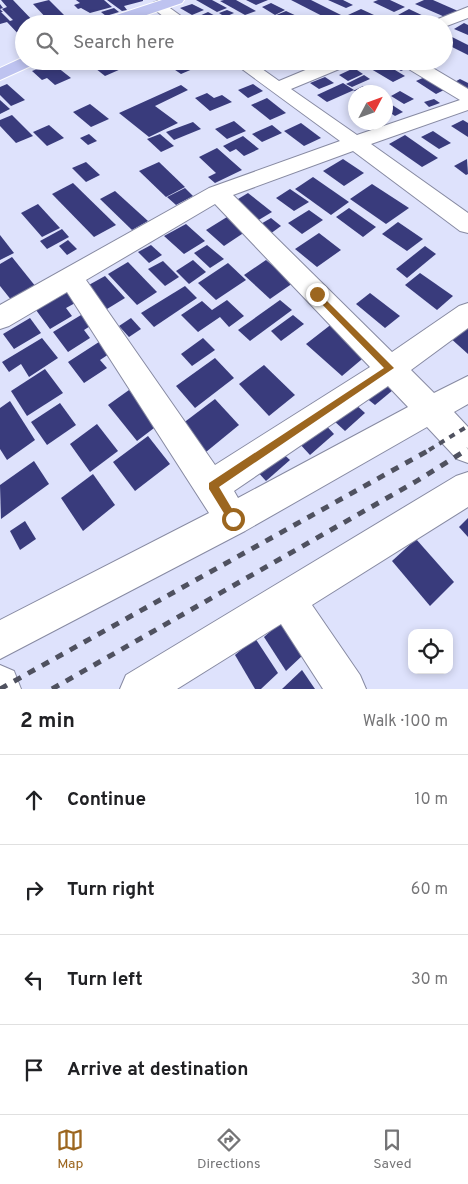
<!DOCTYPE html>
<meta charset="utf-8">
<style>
body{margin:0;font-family:Overpass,sans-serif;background:#f2f2f2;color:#202124}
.controls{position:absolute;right:15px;bottom:15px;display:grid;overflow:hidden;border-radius:10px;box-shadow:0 2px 8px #0003}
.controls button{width:45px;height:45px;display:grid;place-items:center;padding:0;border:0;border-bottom:1px solid #e0e0e0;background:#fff;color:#202124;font:25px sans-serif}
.compass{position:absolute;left:348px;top:85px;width:45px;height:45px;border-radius:50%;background:#fff;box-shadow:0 2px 8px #0003;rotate:49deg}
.stop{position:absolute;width:15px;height:15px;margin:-11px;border:4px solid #9c661f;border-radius:50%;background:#fff}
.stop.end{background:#9c661f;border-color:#fff;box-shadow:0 1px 5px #0008}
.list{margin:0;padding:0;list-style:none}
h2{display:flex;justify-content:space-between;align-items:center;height:65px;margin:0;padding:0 20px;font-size:21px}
h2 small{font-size:16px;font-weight:400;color:#757577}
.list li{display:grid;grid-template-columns:32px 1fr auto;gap:15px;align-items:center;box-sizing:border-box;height:90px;padding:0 20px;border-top:1px solid #e0e0e0}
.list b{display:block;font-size:19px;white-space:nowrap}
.list em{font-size:16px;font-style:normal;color:#757577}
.icon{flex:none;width:28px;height:28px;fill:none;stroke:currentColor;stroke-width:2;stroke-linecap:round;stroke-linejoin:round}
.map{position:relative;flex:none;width:468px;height:689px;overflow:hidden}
.search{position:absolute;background:#fff;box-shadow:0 2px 8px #0003;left:15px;right:15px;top:15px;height:55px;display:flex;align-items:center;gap:12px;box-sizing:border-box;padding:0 18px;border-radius:28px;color:#757577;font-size:19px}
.sheet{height:425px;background:#fff}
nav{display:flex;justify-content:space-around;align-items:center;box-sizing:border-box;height:70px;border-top:1px solid #e0e0e0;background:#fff;font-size:14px;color:#757577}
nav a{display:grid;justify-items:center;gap:2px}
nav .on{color:#9c661f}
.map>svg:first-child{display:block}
.building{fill:#393b7c}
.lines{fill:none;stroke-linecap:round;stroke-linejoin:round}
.minor-casing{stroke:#878aa2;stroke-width:2}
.major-casing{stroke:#fff;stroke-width:2}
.minor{fill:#fff;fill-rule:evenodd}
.major{fill:#bec3f0;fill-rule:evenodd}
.rail-far1{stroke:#4f515f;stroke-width:4;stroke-dasharray:6 6;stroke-linecap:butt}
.rail{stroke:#4f515f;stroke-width:5;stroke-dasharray:8 8;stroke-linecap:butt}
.route{fill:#9c661f}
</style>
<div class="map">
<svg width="468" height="689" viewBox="0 0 468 689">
<rect width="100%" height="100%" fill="#dee2fc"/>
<g class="building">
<path d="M1,0H13L36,24H24V40L7,22L0,24V4L3,8L0,9L3,12H1L10,21L13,20L2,9L7,7Z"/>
<path d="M49,0L66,17L50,22L33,4Z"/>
<path d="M76,0H104L112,7L90,13L81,8L78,9L74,5L80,3Z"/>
<path d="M107,0H143V1L124,6L127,10L122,11Z"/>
<path d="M196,0H212L227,8L217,12Z"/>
<path d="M224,0H236L256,11L245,15L220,1Z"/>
<path d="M246,0H268L256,5Z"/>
<path d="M291,0H311L343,16L332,21Z"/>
<path d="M328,0H343L353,5L346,8Z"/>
<path d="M378,0H390L405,7L394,12L373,2Z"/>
<path d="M424,0H433L458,11L445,17L415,4Z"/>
<path d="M271,3L285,10L275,15L262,7Z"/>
<path d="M192,4L204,10L192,15L180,8Z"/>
<path d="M114,8L119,12L106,16L101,12Z"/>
<path d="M361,9L374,15L361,22L348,15Z"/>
<path d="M409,9L432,20L424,24H418L398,15Z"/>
<path d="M227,10L234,13L225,17L219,13Z"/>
<path d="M286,11L301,18L289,24L274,16Z"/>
<path d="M208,12L221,19L209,24L197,17Z"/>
<path d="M161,17L173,24H154L150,21Z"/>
<path d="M464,23L468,25V35L454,29Z"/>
<path d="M444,33L468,45V55L444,43Z"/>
<path d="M86,61H111L121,69L105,76Z"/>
<path d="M162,61H197L202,65L181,74Z"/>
<path d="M377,61H380L405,76L393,82L366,66Z"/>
<path d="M399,61H404L412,66L401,71L391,65Z"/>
<path d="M52,63L71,78L55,85L47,78L42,80L32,71Z"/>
<path d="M354,68L363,74L348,81L339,75Z"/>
<path d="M364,75L370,79L352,87L346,84Z"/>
<path d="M427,76L448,88L436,94L416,81Z"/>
<path d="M325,77L334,83L319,89L310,83Z"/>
<path d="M460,79L468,83V90L451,84Z"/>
<path d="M343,83L354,90L327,102L317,95Z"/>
<path d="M7,84L25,100L11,106L0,95V87Z"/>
<path d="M253,84L263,91L248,98L238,90Z"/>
<path d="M181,85L188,90L155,106L178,123L149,137L119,113Z"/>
<path d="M363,86L373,92L353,91Z"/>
<path d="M400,91L414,99L404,104L391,96Z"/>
<path d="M207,93L214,98L222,95L232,102L210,111L195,98Z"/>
<path d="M267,98L286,113L270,120L251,105Z"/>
<path d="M434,99L440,103L429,107L424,102Z"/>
<path d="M0,100L10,109L0,114Z"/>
<path d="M386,101L403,112L395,116L386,110Z"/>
<path d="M90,104L109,119L91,127L73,112Z"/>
<path d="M12,115L33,136L16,143L0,126V120Z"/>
<path d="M463,120L468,123V137L451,126Z"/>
<path d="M234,121L246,131L227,139L215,129Z"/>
<path d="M193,122L201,129L174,140L166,132Z"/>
<path d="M301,123L321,138L304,146L284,131Z"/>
<path d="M49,125L64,138L47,146L33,132Z"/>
<path d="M272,125L282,133L262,142L252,134Z"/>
<path d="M433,131L451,143L439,149L421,137Z"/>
<path d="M89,134L97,141L88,145L80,138Z"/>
<path d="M160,134L174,146L161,152L147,139Z"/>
<path d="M405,135L438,158L422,167L389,144Z"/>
<path d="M243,136L259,149L244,156L236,149L230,152L223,146Z"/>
<path d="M217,148L242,170L215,183L208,177L216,173L199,157Z"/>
<path d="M343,159L364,173L344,186L323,171Z"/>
<path d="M467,159L468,174L466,175L454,166Z"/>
<path d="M86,162L100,175L86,182L72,168Z"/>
<path d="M159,162L185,187L166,197L139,171Z"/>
<path d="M313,177L349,202L331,215L295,189Z"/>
<path d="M73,183L116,225L94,237L52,194Z"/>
<path d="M372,184L409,208L386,224L350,199Z"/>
<path d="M185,188L193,196L176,205L167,197Z"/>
<path d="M290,189L309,202L294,211L276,198Z"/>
<path d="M115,191L148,221L132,230L100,199Z"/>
<path d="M248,193L272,212L257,221L233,202Z"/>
<path d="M38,204L60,228L42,237L21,213Z"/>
<path d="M349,208L376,227L363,237L336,217Z"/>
<path d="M309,210L323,220L302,234L288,223Z"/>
<path d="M227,217L245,232L224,246L206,230Z"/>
<path d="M271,218L281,226L270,234L259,225Z"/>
<path d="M398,222L423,239L407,251L382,234Z"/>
<path d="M186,224L205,241L184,254L164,236Z"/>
<path d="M62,229L69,237L47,249L40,241Z"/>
<path d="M319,233L341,250L317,267L295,249Z"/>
<path d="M0,235L14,253L0,260Z"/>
<path d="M68,240L77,249L67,255L59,246Z"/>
<path d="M151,245L162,255L149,263L138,252Z"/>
<path d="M207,245L224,259L210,268L194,253Z"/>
<path d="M425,246L436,254L407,278L396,269Z"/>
<path d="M12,257L36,287L12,301L0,286V264Z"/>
<path d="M193,260L206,272L189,284L176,271Z"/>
<path d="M266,260L293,283L270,299L244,275Z"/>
<path d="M163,261L179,277L165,286L148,269Z"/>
<path d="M128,262L157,292L137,305L108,274Z"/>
<path d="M228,263L246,280L216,300L198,283Z"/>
<path d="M420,273L453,296L437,310L405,285Z"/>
<path d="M105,276L125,298L107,309L87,286Z"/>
<path d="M185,286L197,298L154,327L141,313Z"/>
<path d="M68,292L77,302L66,308L72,316L50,329L36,310Z"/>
<path d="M370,293L400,316L385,328L356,304Z"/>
<path d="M227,300L244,316L229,327L220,317L198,332L181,315L202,301L212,310Z"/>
<path d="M280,300L292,310L250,341L238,330Z"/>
<path d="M86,312L95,323L84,330L90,338L68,352L53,332Z"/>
<path d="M293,315L304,324L281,341L271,331Z"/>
<path d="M30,318L41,333L14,349L3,334Z"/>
<path d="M131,318L141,329L129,337L119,326Z"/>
<path d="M468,322V354L448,336Z"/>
<path d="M333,323L368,354L342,376L306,344Z"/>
<path d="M42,338L58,358L29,377L21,364L9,372L2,362Z"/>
<path d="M203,338L215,350L192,366L181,354Z"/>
<path d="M102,340L112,352L100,360L107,368L84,383L68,362Z"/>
<path d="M215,358L234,378L195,408L176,386Z"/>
<path d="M264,365L295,395L269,416L239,384Z"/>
<path d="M45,369L63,393L27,416L11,391Z"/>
<path d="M383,381L393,390L375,405L365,397Z"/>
<path d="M129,390L158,425L137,441L108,405Z"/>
<path d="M215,399L239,425L206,452L182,424Z"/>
<path d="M10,401L35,440L7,460L0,449V408Z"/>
<path d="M353,402L365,413L345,431L333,420Z"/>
<path d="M60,403L76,425L47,445L31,422Z"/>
<path d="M322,421L334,434L310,455L298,442Z"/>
<path d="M97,424L118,451L90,472L70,444Z"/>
<path d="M148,436L170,464L135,491L113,462Z"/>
<path d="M279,450L290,460L266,481L256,470Z"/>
<path d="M34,461L49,484L1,519L0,485Z"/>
<path d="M93,474L115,505L83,531L61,498Z"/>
<path d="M468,518V537L459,527Z"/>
<path d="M25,521L36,539L20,550L10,531Z"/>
<path d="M416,539L454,582L430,606L392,561Z"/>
<path d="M281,622L303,655L286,671L264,637Z"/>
<path d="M255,638L278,673L261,689H255L235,655Z"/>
<path d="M302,670L315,689H282Z"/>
</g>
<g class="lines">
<g class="minor-casing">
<g id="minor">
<path d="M158,1L163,3L192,24H173L150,6L153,3Z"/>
<path d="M468,7V18L444,27V24H431L433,21Z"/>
<path d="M231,61H251L279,81L327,61H351L349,65L291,89L357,135L460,100L402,65L400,61H421L468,89V110L371,144L468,213V233L460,231L353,151L233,195L392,352L459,306L468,303V328L411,370L434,393L468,376V404L454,412L468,427V463L457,459L427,427L245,531L0,659V620L209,513L67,292L9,326L0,329V305L209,188L340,141ZM215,204L370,367L215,465L86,280ZM388,386L408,407L238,498L234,491Z"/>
<path d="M468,472V507L312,605L360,675L366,689H323L281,624L177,689H120L126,675L456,476Z"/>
<path d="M0,665L14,671L21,689H0Z"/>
</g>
</g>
<g class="major-casing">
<g id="major">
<path d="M162,0H184L182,3L120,24H96L98,21Z"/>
<path d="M24,57V61H35L33,65L0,80V68Z"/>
</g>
</g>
<use href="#minor" class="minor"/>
<use href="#major" class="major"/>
<path class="rail-far1" d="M429,450L468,426"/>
<g class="rail">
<path d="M0,689L431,449"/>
<path d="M52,689L415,482L468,449"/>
</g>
</g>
<path class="route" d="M317,291L394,368L219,487L238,519L233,524L230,523L209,489V483L384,368L314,296V292Z"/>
</svg>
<div class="controls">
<button><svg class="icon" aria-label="locate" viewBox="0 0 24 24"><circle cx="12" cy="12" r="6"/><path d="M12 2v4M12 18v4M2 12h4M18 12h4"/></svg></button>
</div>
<svg class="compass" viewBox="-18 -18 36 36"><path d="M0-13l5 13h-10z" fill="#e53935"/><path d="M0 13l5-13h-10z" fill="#757577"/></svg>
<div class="stop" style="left:233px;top:519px"></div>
<div class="stop end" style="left:317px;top:294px"></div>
<div class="search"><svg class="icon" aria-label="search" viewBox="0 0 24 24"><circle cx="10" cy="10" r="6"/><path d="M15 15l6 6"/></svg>Search here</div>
</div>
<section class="sheet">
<h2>2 min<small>Walk · 100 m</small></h2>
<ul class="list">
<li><svg class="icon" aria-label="ahead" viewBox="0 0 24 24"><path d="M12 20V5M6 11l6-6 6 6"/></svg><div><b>Continue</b></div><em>10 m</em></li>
<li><svg class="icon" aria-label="right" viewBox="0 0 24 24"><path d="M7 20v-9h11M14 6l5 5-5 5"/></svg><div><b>Turn right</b></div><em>60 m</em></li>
<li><svg class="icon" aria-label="left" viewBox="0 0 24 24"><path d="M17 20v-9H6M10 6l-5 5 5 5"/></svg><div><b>Turn left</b></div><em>30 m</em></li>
<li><svg class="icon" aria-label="arrive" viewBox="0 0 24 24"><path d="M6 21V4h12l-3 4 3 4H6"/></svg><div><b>Arrive at destination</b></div></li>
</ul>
</section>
<nav>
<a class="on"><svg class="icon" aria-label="map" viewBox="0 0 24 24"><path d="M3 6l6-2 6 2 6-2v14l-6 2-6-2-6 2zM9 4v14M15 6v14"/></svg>Map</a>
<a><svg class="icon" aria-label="directions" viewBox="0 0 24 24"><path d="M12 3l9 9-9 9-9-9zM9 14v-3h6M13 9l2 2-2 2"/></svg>Directions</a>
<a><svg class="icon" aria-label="saved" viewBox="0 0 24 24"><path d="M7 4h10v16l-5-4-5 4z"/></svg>Saved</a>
</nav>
